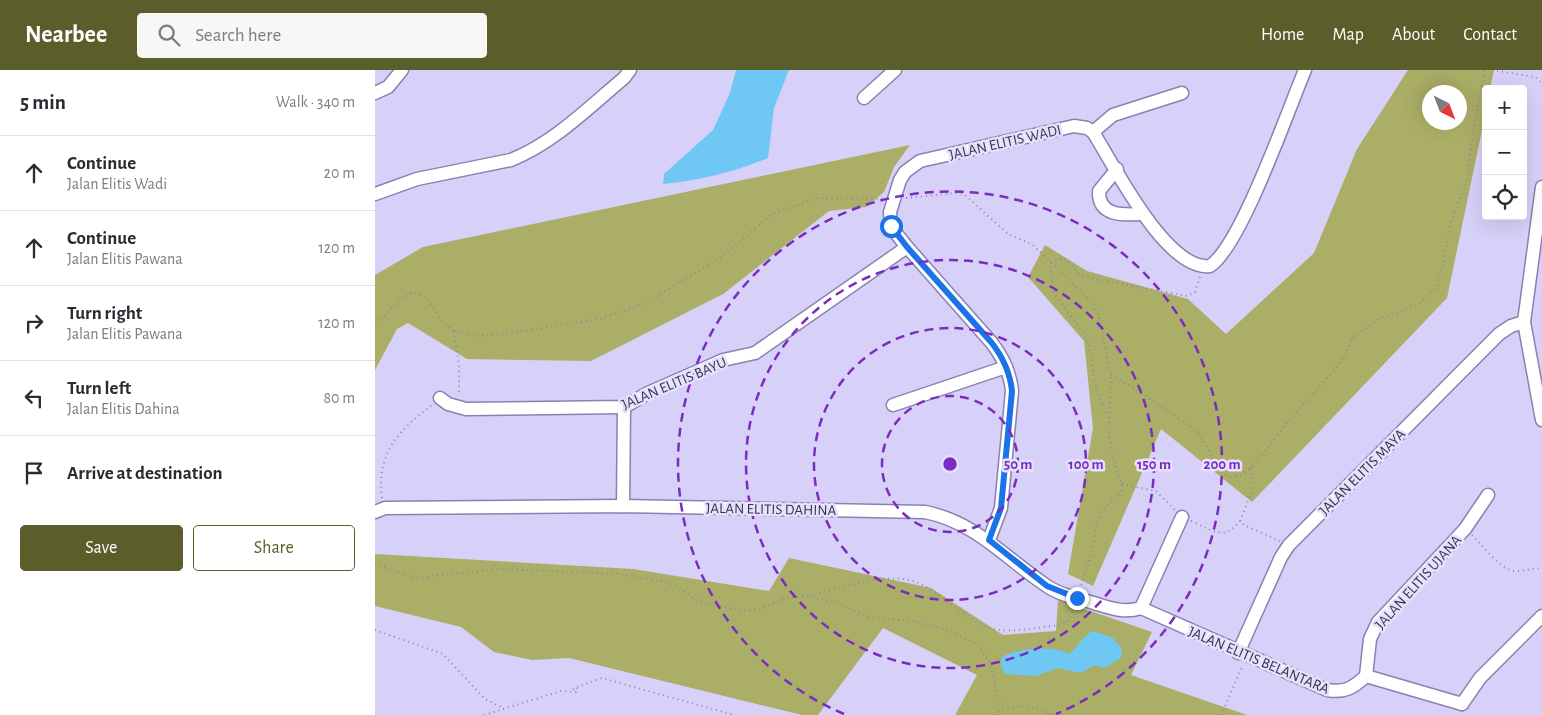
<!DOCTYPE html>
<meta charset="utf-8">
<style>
body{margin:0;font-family:"Alegreya Sans",sans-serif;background:#f7f7f7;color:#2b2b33}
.controls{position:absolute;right:15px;top:15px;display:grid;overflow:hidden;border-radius:5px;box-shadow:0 5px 20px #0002}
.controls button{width:45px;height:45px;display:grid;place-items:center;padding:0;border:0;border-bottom:1px solid #e1e1e2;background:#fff;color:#2b2b33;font:25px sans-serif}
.compass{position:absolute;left:1047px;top:15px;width:45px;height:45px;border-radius:50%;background:#fff;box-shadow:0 5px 20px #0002;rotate:138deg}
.stop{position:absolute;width:15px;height:15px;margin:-11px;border:4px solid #1a73e8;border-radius:50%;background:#fff}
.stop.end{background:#1a73e8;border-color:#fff;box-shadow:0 1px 5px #0008}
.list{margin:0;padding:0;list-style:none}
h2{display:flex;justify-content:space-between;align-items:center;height:65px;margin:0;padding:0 20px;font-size:21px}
h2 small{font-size:16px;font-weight:400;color:#7c7c81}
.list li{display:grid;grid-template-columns:32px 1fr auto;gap:15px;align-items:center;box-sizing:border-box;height:75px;padding:0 20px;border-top:1px solid #e1e1e2}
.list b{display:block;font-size:19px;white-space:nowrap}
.list p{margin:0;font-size:16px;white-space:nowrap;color:#7c7c81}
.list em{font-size:16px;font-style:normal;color:#7c7c81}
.actions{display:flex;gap:10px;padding:15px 20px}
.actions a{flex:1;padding:11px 0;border:1px solid #5b5e2b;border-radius:5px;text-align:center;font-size:18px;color:#5b5e2b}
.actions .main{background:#5b5e2b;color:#fff}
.icon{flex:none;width:28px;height:28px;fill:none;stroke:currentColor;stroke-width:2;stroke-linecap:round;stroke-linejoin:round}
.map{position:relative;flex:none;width:1167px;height:645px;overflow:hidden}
header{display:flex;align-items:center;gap:30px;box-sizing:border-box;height:70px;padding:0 25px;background:#5b5e2b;color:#fff}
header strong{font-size:24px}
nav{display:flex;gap:28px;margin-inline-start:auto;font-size:18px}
.search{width:350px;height:45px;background:#f7f7f7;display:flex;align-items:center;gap:12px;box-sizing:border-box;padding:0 18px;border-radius:5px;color:#7c7c81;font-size:19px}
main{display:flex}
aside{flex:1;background:#fff}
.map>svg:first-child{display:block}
.green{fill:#aaae66;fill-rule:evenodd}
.water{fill:#6ec8f3}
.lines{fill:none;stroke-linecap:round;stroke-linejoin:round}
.minor-casing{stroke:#8981b0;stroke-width:15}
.path{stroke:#8c87a5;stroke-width:2;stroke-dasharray:1 4;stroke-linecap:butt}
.minor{stroke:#fff;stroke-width:12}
.route{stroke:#1a73e8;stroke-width:6}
.ring{fill:none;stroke:#7b2cbf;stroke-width:2.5;stroke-dasharray:9 6}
.labels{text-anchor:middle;stroke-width:5;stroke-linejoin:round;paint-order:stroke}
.street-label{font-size:15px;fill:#363346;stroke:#e4e0fe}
.centre{fill:#7b2cbf;stroke:#e4e0fe;stroke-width:2.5}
.ring-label{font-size:15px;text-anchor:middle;font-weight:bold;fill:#7b2cbf;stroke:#e4e0fe;stroke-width:5;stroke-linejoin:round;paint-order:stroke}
</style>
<header>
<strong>Nearbee</strong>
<div class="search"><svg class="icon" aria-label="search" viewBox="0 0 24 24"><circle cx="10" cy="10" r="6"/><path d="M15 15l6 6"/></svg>Search here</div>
<nav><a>Home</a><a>Map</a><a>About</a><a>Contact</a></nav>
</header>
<main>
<aside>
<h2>5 min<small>Walk · 340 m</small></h2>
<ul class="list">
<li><svg class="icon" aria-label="ahead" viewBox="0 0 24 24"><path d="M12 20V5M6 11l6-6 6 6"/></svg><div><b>Continue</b><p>Jalan Elitis Wadi</p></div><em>20 m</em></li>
<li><svg class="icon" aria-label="ahead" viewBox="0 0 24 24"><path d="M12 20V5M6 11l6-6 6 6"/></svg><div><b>Continue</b><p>Jalan Elitis Pawana</p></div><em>120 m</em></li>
<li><svg class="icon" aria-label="right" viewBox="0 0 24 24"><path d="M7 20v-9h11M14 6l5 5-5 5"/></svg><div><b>Turn right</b><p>Jalan Elitis Pawana</p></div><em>120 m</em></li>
<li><svg class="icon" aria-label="left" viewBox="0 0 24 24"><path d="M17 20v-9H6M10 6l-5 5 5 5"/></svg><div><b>Turn left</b><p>Jalan Elitis Dahina</p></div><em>80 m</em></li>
<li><svg class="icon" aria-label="arrive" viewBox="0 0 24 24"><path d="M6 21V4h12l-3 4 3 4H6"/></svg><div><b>Arrive at destination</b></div></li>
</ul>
<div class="actions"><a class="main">Save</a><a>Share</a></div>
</aside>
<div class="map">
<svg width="1167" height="645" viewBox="0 0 1167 645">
<rect width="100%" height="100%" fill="#d7d1f9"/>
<g class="green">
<path d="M1033,0H1119L1115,19H1111V41L1072,228L877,432L786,359L718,516L693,504L718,358L709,271L653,207L670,175L712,201L813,229L851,264L939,183L982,79ZM1084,22V52H1054V22Z"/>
<path d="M535,75L519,97L509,122L491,137L454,141L348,224L216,291L92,289L33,253L22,259L0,300V205L48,177Z"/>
<path d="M0,484L258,499L394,521L414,488L556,518L628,565L681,561L683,530L777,562L756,605L872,645H580L602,605L508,558L443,645H427L194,588L157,590L119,582L86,557L0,536Z"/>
</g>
<g class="water">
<path d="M361,0H414L399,38L393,88C359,102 324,111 288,114L289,104L338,60L355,23Z"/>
<path d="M717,561L737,567L747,579L746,588L729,598L720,595L706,603L683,598L661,606L630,604L626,596L627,587C642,578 680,575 694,584C703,577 707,567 717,561Z"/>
</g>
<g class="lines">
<g class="minor-casing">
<g id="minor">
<path d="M0,23L13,17L27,0"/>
<path d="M489,28L520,0"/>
<path d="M718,62C739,95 791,201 835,196C866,176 913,40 930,0"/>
<path d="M742,99L724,121C723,147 749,145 768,144"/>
<path d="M1167,117L1149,252L1167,350"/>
<path d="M0,124L42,109L136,90C180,72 213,38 249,8L255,0"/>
<path d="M65,328L73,334L91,339L249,337L273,323L348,290L380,283L532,177"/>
<path d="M518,335L631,297"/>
<path d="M248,436L249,337"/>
<path d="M0,442L10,438L248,436L550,442C601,452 631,489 672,516C686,526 706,529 722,534C738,539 750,543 766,538"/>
<path d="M614,470L626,438L637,321C635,302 628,287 616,272L532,177L516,157L515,142L525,110L530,102L545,91L699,56L712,58L718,62L738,45L807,23"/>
<path d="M766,538L952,620C970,623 978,618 991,606L1087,634"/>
<path d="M766,538L807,447"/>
<path d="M863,583L906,487L914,475L1124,264L1136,256L1149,252"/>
<path d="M991,606L995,569L1003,552L1090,459L1113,425"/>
<path d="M1087,634L1105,608L1167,546"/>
</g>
</g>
<g class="path">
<path d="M1117,0L1160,7L1167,13"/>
<path d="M531,128L582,123L590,125L633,164L658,175L719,234L724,246L736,305L734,367L738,388L747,414L746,422L725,443L721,456L718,478L705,519"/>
<path d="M0,258C11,243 22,229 39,222L51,227L66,251L79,261L95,266L123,265L224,249L269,234L346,187L399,143L443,128L509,129"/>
<path d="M79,261L84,295V325"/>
<path d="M736,305L757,317L817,357L825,366L847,402L856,407L865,405L876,398L924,339L954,306L967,290L978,267L1004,249L1042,235L1061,218L1068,194L1076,152L1092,111L1097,67L1110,0"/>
<path d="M733,348L721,319L713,269L681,226L678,217L675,193L688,188C697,192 700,203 710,207L812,226L820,222L826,204"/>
<path d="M876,398L879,416L865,451L869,455L905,471"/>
<path d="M747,414L781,421L800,440"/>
<path d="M7,428C1,383 24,360 57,335"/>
<path d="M816,451C837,460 849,472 865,451"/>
<path d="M1097,465C1107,475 1126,500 1139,501C1149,502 1157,497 1167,499"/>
<path d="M0,493L39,508L126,499L246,504L286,511L303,517L323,531L367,541L385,539L410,528L435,526L460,532L493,547L538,551L575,561L604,575L615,594L623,626L629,638"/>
<path d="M435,526C465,518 510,501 541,512C569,523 595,556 624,560C643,562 666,557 686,555C694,553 696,546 699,538"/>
<path d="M0,560L68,584L110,629L128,638"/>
<path d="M202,617L227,608L359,645"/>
<path d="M109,645L186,621L201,622L203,619L200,617L198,620"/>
<path d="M620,645L629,638L650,636L680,645"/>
<path d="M846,645L868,595"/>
</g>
<use href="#minor" class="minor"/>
</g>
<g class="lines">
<path class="route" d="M516,156L532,177L616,272C628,287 635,302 637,321L626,438L614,470L672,516L702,528"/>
</g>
<g class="ring">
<circle cx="575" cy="394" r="68"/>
<circle cx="575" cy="394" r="136"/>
<circle cx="575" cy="394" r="204"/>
<path d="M469 644A272 272 0 1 1 681 644"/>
</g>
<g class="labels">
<g class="street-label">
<text transform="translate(630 72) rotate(-13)" y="5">JALAN ELITIS WADI</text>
<text transform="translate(299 313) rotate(-23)" y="5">JALAN ELITIS BAYU</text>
<text transform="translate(987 402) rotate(-45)" y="5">JALAN ELITIS MAYA</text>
<text transform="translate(396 439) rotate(1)" y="5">JALAN ELITIS DAHINA</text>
<text transform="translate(1043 512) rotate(-48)" y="5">JALAN ELITIS UJANA</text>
<text transform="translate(884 590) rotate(23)" y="5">JALAN ELITIS BELANTARA</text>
</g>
</g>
<circle cx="575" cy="394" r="8" class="centre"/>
<g class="ring-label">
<text x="643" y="399">50 m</text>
<text x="711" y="399">100 m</text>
<text x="779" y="399">150 m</text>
<text x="847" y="399">200 m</text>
</g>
</svg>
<div class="controls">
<button>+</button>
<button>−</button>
<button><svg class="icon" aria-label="locate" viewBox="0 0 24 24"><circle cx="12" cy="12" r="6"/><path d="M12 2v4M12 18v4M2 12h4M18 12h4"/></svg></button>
</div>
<svg class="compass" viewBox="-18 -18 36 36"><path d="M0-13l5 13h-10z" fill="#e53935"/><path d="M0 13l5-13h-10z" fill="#7c7c81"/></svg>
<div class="stop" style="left:516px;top:156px"></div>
<div class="stop end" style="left:702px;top:528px"></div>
</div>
</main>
